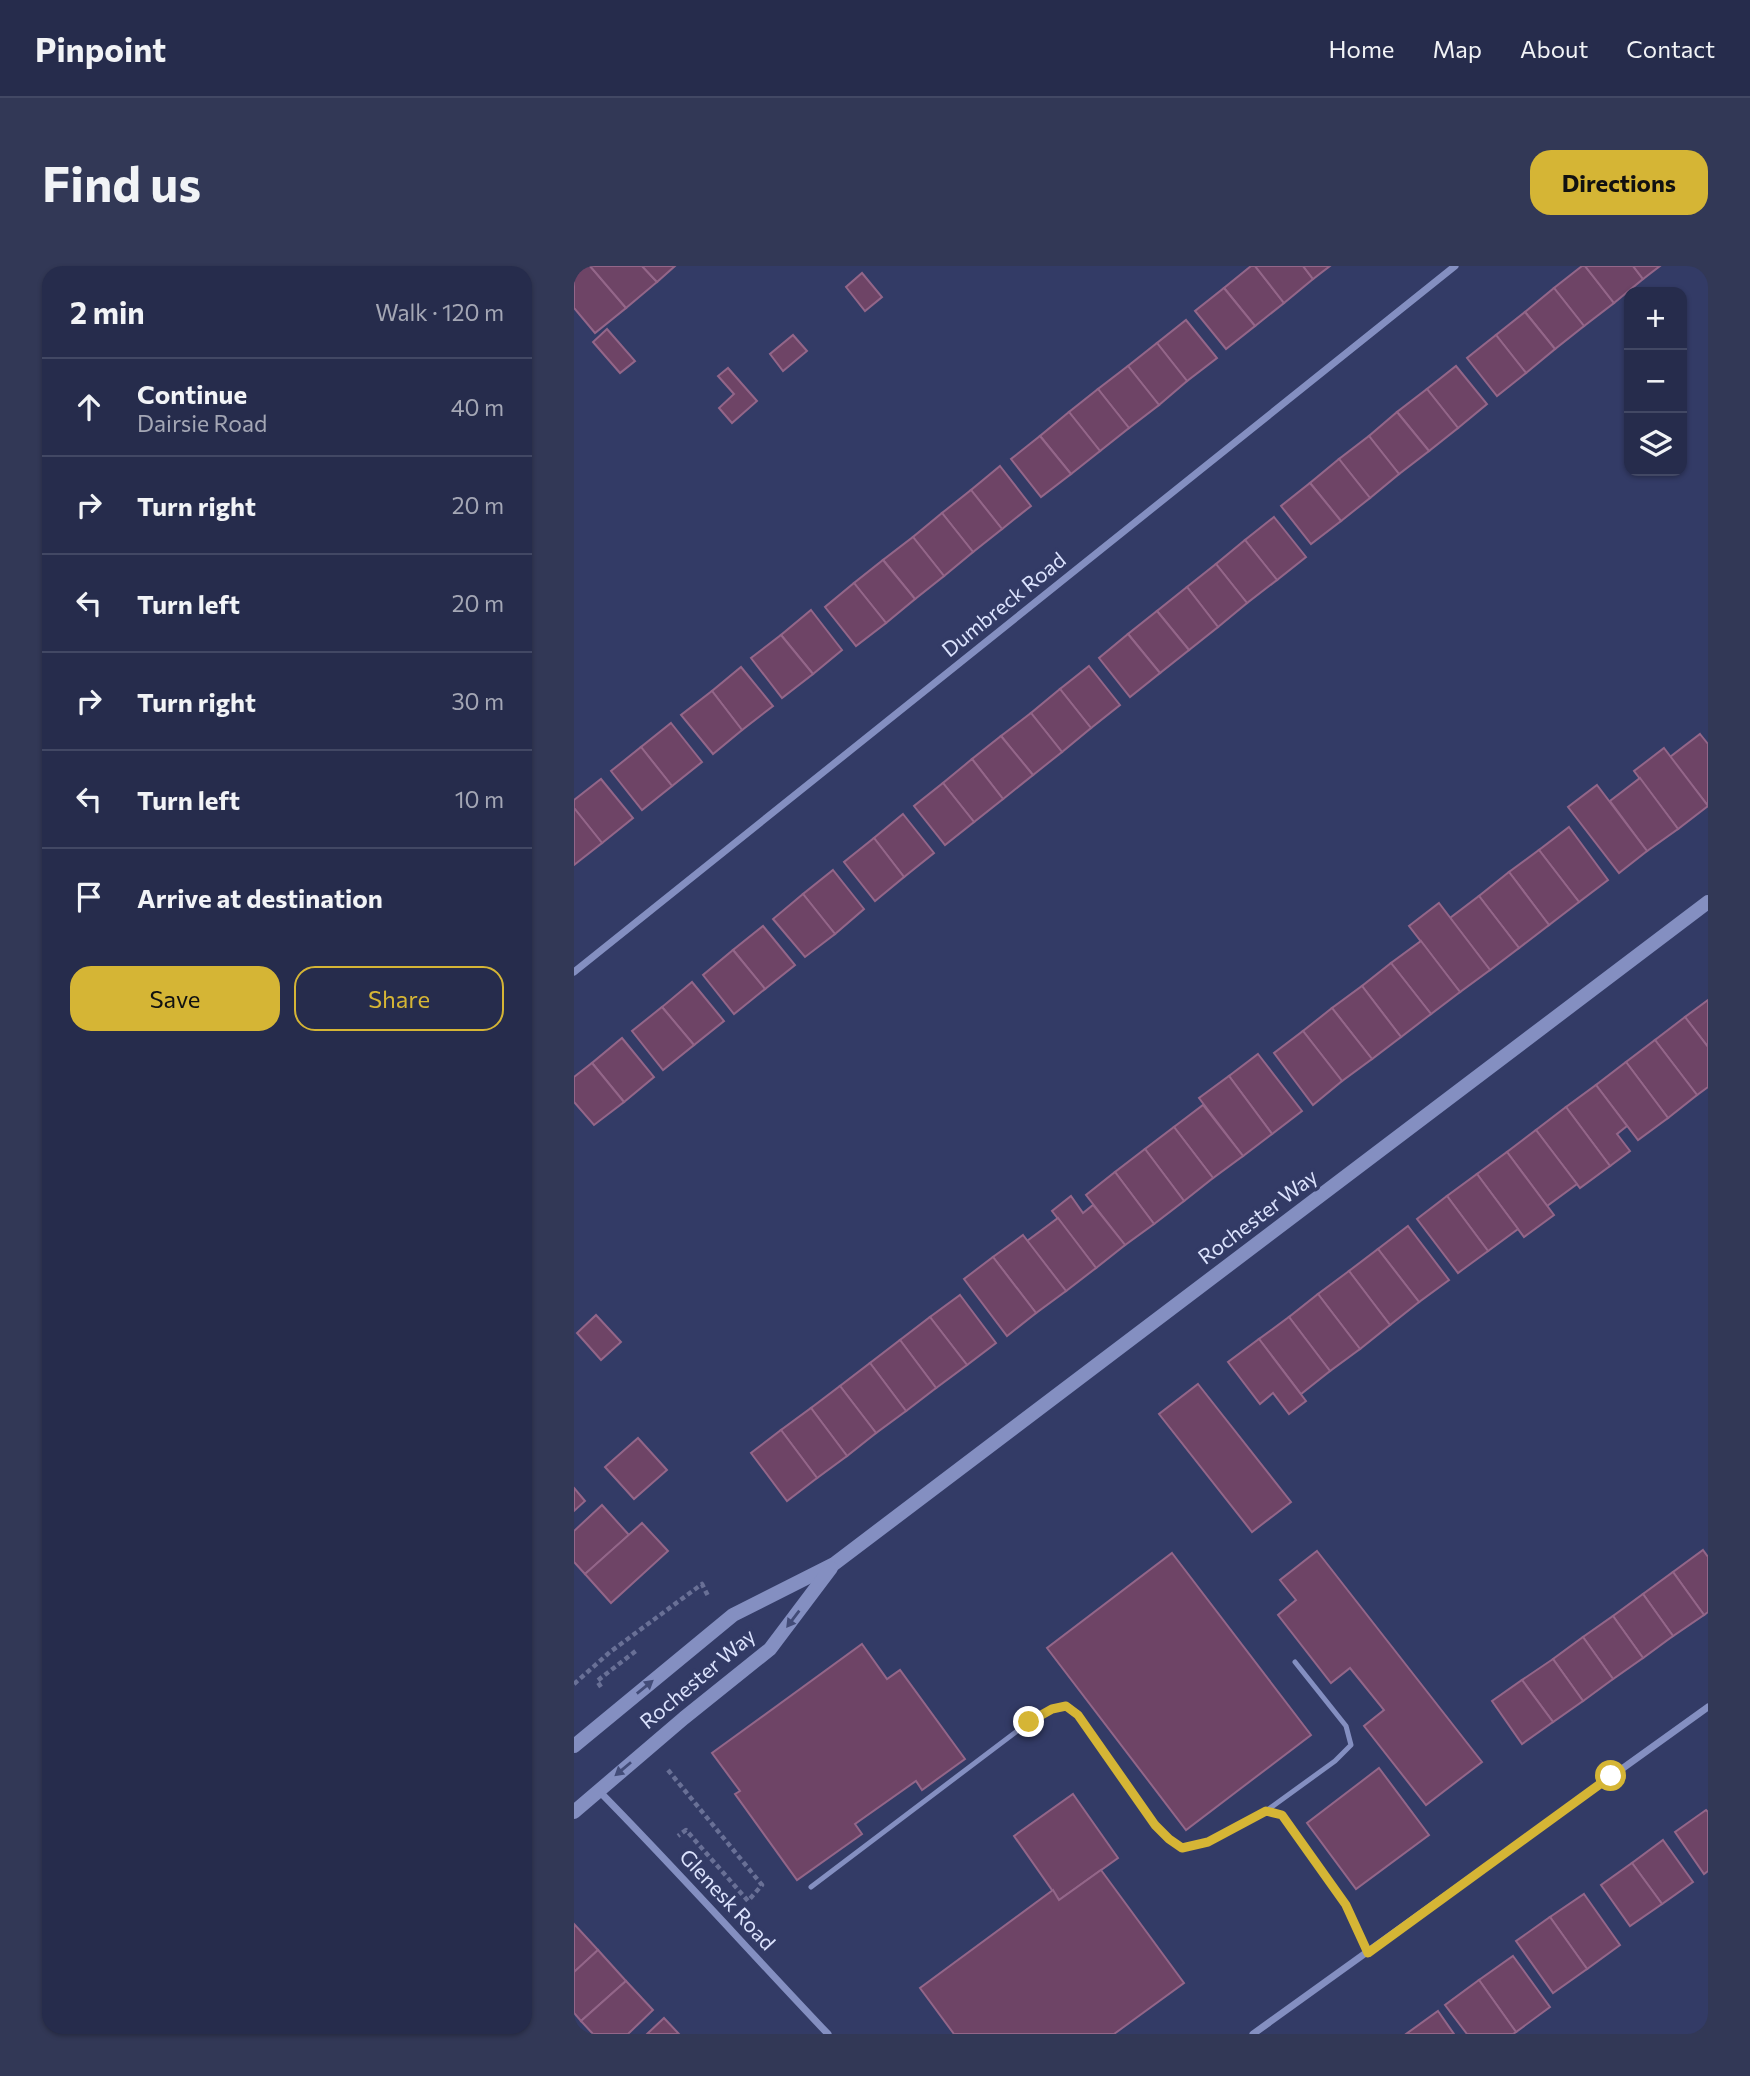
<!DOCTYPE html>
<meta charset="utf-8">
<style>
body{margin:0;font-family:Commissioner,sans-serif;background:#323856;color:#f1f3f6}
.controls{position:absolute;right:21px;top:21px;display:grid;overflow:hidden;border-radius:14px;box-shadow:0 2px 5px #0004}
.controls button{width:63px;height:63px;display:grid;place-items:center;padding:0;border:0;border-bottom:2px solid #424864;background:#262c4c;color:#f1f3f6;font:35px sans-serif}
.stop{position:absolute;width:21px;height:21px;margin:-16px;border:5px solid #d5b535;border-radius:50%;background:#fff}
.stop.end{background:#d5b535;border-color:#fff;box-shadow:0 2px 7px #0008}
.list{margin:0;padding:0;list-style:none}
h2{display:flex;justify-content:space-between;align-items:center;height:91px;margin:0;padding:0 28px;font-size:30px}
h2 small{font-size:23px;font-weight:400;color:#a4a7b5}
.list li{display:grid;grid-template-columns:46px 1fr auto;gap:21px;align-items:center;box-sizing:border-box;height:98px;padding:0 28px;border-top:2px solid #424864}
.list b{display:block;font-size:26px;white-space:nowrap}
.list p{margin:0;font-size:23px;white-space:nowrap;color:#a4a7b5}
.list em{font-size:23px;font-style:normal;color:#a4a7b5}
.actions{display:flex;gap:14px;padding:21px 28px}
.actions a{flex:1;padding:16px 0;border:2px solid #d5b535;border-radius:21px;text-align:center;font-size:24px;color:#d5b535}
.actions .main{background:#d5b535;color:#111}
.icon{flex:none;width:38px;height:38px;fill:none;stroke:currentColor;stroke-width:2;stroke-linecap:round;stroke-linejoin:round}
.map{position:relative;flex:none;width:1134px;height:1768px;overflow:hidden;border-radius:21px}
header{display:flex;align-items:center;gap:42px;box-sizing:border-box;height:98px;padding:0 35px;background:#262c4c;border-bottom:2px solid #424864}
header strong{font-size:33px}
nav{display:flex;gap:38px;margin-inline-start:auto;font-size:24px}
.intro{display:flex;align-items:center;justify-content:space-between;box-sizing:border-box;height:168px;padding:0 42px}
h1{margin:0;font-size:49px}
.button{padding:18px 32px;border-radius:21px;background:#d5b535;color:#111;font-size:24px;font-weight:700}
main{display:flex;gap:42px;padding:0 42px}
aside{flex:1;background:#262c4c;border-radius:21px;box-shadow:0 2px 5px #0004}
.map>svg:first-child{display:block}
.building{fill:#6e4466;stroke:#936689;stroke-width:2}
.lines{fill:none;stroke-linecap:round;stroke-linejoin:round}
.path{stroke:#697096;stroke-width:4.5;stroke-dasharray:5 3.5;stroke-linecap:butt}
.lane{stroke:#848fc1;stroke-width:5}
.street{stroke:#848fc1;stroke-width:7}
.secondary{stroke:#848fc1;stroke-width:14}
.oneway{fill:#434c78}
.route{stroke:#d5b535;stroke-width:9}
.labels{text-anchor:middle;stroke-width:7;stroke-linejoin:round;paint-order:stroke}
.street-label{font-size:21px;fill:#dbe2fd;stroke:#333b66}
</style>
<header>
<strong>Pinpoint</strong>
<nav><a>Home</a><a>Map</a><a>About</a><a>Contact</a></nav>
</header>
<div class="intro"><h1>Find us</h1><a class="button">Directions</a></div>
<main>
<aside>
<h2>2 min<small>Walk · 120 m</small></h2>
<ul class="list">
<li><svg class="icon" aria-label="ahead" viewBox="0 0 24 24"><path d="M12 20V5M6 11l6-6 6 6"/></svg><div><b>Continue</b><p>Dairsie Road</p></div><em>40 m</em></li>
<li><svg class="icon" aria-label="right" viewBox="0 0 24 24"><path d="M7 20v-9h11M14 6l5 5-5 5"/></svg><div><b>Turn right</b></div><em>20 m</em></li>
<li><svg class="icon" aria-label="left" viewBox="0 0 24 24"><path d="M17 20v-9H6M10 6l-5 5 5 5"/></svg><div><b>Turn left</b></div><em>20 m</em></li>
<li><svg class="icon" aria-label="right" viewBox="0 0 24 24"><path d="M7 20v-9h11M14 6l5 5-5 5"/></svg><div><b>Turn right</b></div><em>30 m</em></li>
<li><svg class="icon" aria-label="left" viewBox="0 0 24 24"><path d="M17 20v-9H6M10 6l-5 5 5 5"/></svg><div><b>Turn left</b></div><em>10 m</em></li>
<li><svg class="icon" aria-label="arrive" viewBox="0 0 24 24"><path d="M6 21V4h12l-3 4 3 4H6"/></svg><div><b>Arrive at destination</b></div></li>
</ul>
<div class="actions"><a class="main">Save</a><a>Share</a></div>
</aside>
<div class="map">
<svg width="1134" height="1768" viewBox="0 0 1134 1768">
<rect width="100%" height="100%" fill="#333b66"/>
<g class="building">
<path d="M0,0H16L52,42L21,67L0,42Z"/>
<path d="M16,0H68L83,16L52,42Z"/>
<path d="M68,0H101L83,16Z"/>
<path d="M677,0H681L710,37L681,60L650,22Z"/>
<path d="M681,0H729L739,13L710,37Z"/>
<path d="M729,0H756L739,13Z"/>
<path d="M1008,0H1011L1040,37L1010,60L980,22Z"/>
<path d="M1011,0H1059L1069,13L1040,37Z"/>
<path d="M1059,0H1086L1069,13Z"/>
<path d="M288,7L308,31L291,45L272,21Z"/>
<path d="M650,22L681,60L652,83L621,45Z"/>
<path d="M980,22L1010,60L981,83L951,46Z"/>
<path d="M951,46L981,83L952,107L922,69Z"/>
<path d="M612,54L643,92L613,115L583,77Z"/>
<path d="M33,63L61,95L46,107L19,76Z"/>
<path d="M219,69L233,85L209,105L196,88Z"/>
<path d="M922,69L952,107L923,130L893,92Z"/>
<path d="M583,77L613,115L585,139L554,100Z"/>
<path d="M554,100L585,139L555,162L524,123Z"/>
<path d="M882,100L913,138L884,162L853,123Z"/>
<path d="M154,102L183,135L158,157L145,142L160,128L144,110Z"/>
<path d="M524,123L555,162L526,185L495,146Z"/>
<path d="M853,123L884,162L855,185L823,146Z"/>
<path d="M495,146L526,185L497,208L466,170Z"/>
<path d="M823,146L855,185L825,208L795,170Z"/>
<path d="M466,170L497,208L467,231L437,193Z"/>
<path d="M795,170L825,208L796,232L765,193Z"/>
<path d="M765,193L796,232L767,255L736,217Z"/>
<path d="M426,200L457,240L428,263L397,224Z"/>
<path d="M736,217L767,255L737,278L707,240Z"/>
<path d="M397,224L428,263L399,286L368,247Z"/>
<path d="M368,247L399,286L370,310L339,271Z"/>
<path d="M700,251L732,291L703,314L671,274Z"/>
<path d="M339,271L370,310L341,333L309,294Z"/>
<path d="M671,274L703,314L673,337L642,298Z"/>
<path d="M309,294L341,333L312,357L280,317Z"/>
<path d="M642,298L673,337L644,361L613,321Z"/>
<path d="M280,317L312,357L282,380L251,341Z"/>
<path d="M613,321L644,361L615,384L583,345Z"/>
<path d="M237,344L268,384L239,408L207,369Z"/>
<path d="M583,345L615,384L586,407L554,368Z"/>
<path d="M554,368L586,407L556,431L525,392Z"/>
<path d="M207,369L239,408L208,432L177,392Z"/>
<path d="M515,400L546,439L517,462L486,423Z"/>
<path d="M167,401L199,440L168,464L138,425Z"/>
<path d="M486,423L517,462L488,486L457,447Z"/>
<path d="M138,425L168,464L139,488L107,449Z"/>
<path d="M457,447L488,486L459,509L427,470Z"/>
<path d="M97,457L128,496L98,520L67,481Z"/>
<path d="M1126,468L1134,478V540L1096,491Z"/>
<path d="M427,470L459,509L429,533L398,493Z"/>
<path d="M67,481L98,520L68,544L37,505Z"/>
<path d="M1090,482L1134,540L1104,563L1060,505Z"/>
<path d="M398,493L429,533L400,556L369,517Z"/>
<path d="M1066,512L1104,563L1073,585L1036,535Z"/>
<path d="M27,513L59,552L28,577L0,542V534Z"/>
<path d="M369,517L400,556L371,579L340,540Z"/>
<path d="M1023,519L1073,585L1045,607L994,541Z"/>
<path d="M0,542L28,577L0,599Z"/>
<path d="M329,548L360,587L330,611L300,572Z"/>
<path d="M995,561L1034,614L1005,636L965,584Z"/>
<path d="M300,572L330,611L301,635L270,596Z"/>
<path d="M965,584L1005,636L975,659L935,606Z"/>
<path d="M259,604L290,643L261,668L229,628Z"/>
<path d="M935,606L975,659L945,682L905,630Z"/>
<path d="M229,628L261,668L231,691L199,653Z"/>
<path d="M905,630L945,682L916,704L876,652Z"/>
<path d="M865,637L916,704L886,726L835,660Z"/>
<path d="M189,660L221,699L191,723L159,684Z"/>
<path d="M847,675L886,726L857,748L817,697Z"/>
<path d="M159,684L191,723L160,748L129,709Z"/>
<path d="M817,697L857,748L827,771L788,720Z"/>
<path d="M118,716L150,755L120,779L88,741Z"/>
<path d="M788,720L827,771L798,793L758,742Z"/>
<path d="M1134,734V781L1111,751Z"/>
<path d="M88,741L120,779L89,804L58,765Z"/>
<path d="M758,742L798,793L768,815L729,765Z"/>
<path d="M1111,751L1134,781V821L1123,829L1081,774Z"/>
<path d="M729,765L768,815L739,839L700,787Z"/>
<path d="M48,772L80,811L50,836L18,797Z"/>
<path d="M1081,774L1123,829L1094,852L1052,796Z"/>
<path d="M684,788L728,845L698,868L655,810Z"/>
<path d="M1052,796L1094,852L1064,874L1022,819Z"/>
<path d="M18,797L50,836L20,859L0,836V811Z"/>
<path d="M655,810L698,868L669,890L625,832Z"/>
<path d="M1022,819L1053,860L1043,868L1056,885L1036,900L992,841Z"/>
<path d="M629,839L669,890L639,912L600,861Z"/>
<path d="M992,841L1036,900L1006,922L962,864Z"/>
<path d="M600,861L639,912L610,935L571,883Z"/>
<path d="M962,864L1003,918L973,940L933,886Z"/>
<path d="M571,883L610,935L580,958L541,906Z"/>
<path d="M933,886L980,949L950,971L903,908Z"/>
<path d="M541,906L580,958L551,979L512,929Z"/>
<path d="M903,908L944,963L914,985L873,930Z"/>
<path d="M497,930L509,947L519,939L551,979L522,1002L478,945Z"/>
<path d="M873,930L914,985L884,1007L843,953Z"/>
<path d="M484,952L522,1002L492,1025L453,975Z"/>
<path d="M834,960L875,1014L845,1036L804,983Z"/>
<path d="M449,969L492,1025L462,1047L419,991Z"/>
<path d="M804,983L845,1036L816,1059L775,1005Z"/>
<path d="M419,991L462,1047L433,1070L390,1013Z"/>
<path d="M775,1005L816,1059L786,1083L744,1028Z"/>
<path d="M744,1028L786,1083L756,1105L715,1051Z"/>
<path d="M386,1029L422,1077L393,1099L356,1051Z"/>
<path d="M22,1049L47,1076L27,1094L3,1067Z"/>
<path d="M356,1051L393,1099L362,1122L326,1074Z"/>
<path d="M715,1051L756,1105L727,1128L685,1073Z"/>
<path d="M685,1073L732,1135L715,1148L699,1127L686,1138L654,1096Z"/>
<path d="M326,1074L362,1122L332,1145L296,1097Z"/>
<path d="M296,1097L332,1145L302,1167L266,1120Z"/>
<path d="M624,1118L717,1236L678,1266L585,1148Z"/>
<path d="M266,1120L302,1167L273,1190L237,1142Z"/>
<path d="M237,1142L273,1190L243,1212L207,1164Z"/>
<path d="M207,1164L243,1212L213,1235L177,1187Z"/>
<path d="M64,1172L93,1204L60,1233L31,1201Z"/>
<path d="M0,1222L11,1235L0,1245Z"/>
<path d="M28,1239L55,1269L11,1308L0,1296V1265Z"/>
<path d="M68,1257L94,1285L37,1337L11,1308Z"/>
<path d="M1129,1284L1134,1291V1346L1130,1349L1099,1306Z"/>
<path d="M743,1285L908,1496L852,1539L790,1460L810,1444L776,1402L757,1417L704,1349L722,1334L706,1314Z"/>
<path d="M598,1287L737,1469L612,1564L473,1382Z"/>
<path d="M1099,1306L1130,1349L1099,1370L1069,1328Z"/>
<path d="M1069,1328L1099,1370L1069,1392L1039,1350Z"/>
<path d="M1039,1350L1069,1392L1039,1413L1009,1371Z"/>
<path d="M1009,1371L1039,1413L1009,1435L979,1393Z"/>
<path d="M288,1378L313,1413L326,1404L391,1493L348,1524L342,1515L281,1558L288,1568L223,1614L161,1528L166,1525L138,1487Z"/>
<path d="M979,1393L1009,1435L979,1456L948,1414Z"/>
<path d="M948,1414L979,1456L948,1478L918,1435Z"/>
<path d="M805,1502L855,1569L782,1623L733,1557Z"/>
<path d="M499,1528L544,1592L485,1634L440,1570Z"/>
<path d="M1132,1544L1134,1546V1605L1130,1608L1101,1566Z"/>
<path d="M1089,1574L1119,1616L1088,1638L1058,1597Z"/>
<path d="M1058,1597L1088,1638L1056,1660L1027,1619Z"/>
<path d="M527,1604L610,1717L540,1768H380L346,1722L479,1624L485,1634Z"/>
<path d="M1010,1628L1046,1679L1013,1703L976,1651Z"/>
<path d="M976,1651L1013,1703L979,1727L942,1675Z"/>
<path d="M0,1658L24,1684L0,1706Z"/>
<path d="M24,1684L52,1715L7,1755L0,1747V1706Z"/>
<path d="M939,1690L976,1741L942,1766L905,1714Z"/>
<path d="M905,1714L942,1766L939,1768H893L871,1739Z"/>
<path d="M52,1715L79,1744L54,1768H19L7,1755Z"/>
<path d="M864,1745L880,1768H832Z"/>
<path d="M90,1752L105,1768H73Z"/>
</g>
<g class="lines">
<g class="path">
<path d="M0,1418L36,1386L128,1318L134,1330"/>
<path d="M27,1421L23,1415L63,1384"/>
<path d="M94,1504L188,1619L174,1635L112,1564L104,1570"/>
</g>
<g class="lane">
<path d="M692,1545L761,1495L777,1479L772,1460L721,1396"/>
<path d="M237,1621L455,1456L478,1443L492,1440L504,1449L581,1559L595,1574L608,1582L634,1576L692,1545L708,1549L772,1639L794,1687"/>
</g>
<g class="street">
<path d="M0,706L881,0"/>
<path d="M24,1524C103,1604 177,1687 254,1768"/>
<path d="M679,1768L1134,1441"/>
</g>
<g class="secondary">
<path d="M0,1480L159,1349L260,1298L1134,636"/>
<path d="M0,1546L110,1452L196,1383L257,1302"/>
</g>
</g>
<defs><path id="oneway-solid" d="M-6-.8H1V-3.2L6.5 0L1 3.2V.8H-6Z" transform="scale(1.75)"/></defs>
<g class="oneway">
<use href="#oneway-solid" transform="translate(219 1353) rotate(127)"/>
<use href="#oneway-solid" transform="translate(71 1421) rotate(-39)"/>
<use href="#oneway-solid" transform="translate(49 1503) rotate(140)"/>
</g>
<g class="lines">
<path class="route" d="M455,1456L478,1443L492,1440L504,1449L581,1559L595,1573L608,1582L634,1576L692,1545L708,1549L772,1639L794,1687L1037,1510"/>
</g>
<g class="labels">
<g class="street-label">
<text transform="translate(430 339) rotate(-39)" y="7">Dumbreck Road</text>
<text transform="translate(684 951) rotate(-37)" y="7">Rochester Way</text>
<text transform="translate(124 1413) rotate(-40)" y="7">Rochester Way</text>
<text transform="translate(153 1634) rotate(47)" y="7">Glenesk Road</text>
</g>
</g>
</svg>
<div class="controls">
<button>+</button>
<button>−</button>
<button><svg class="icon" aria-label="layers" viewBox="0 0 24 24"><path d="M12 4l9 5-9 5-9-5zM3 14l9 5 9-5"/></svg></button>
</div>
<div class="stop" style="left:1037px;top:1510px"></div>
<div class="stop end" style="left:455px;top:1456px"></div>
</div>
</main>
